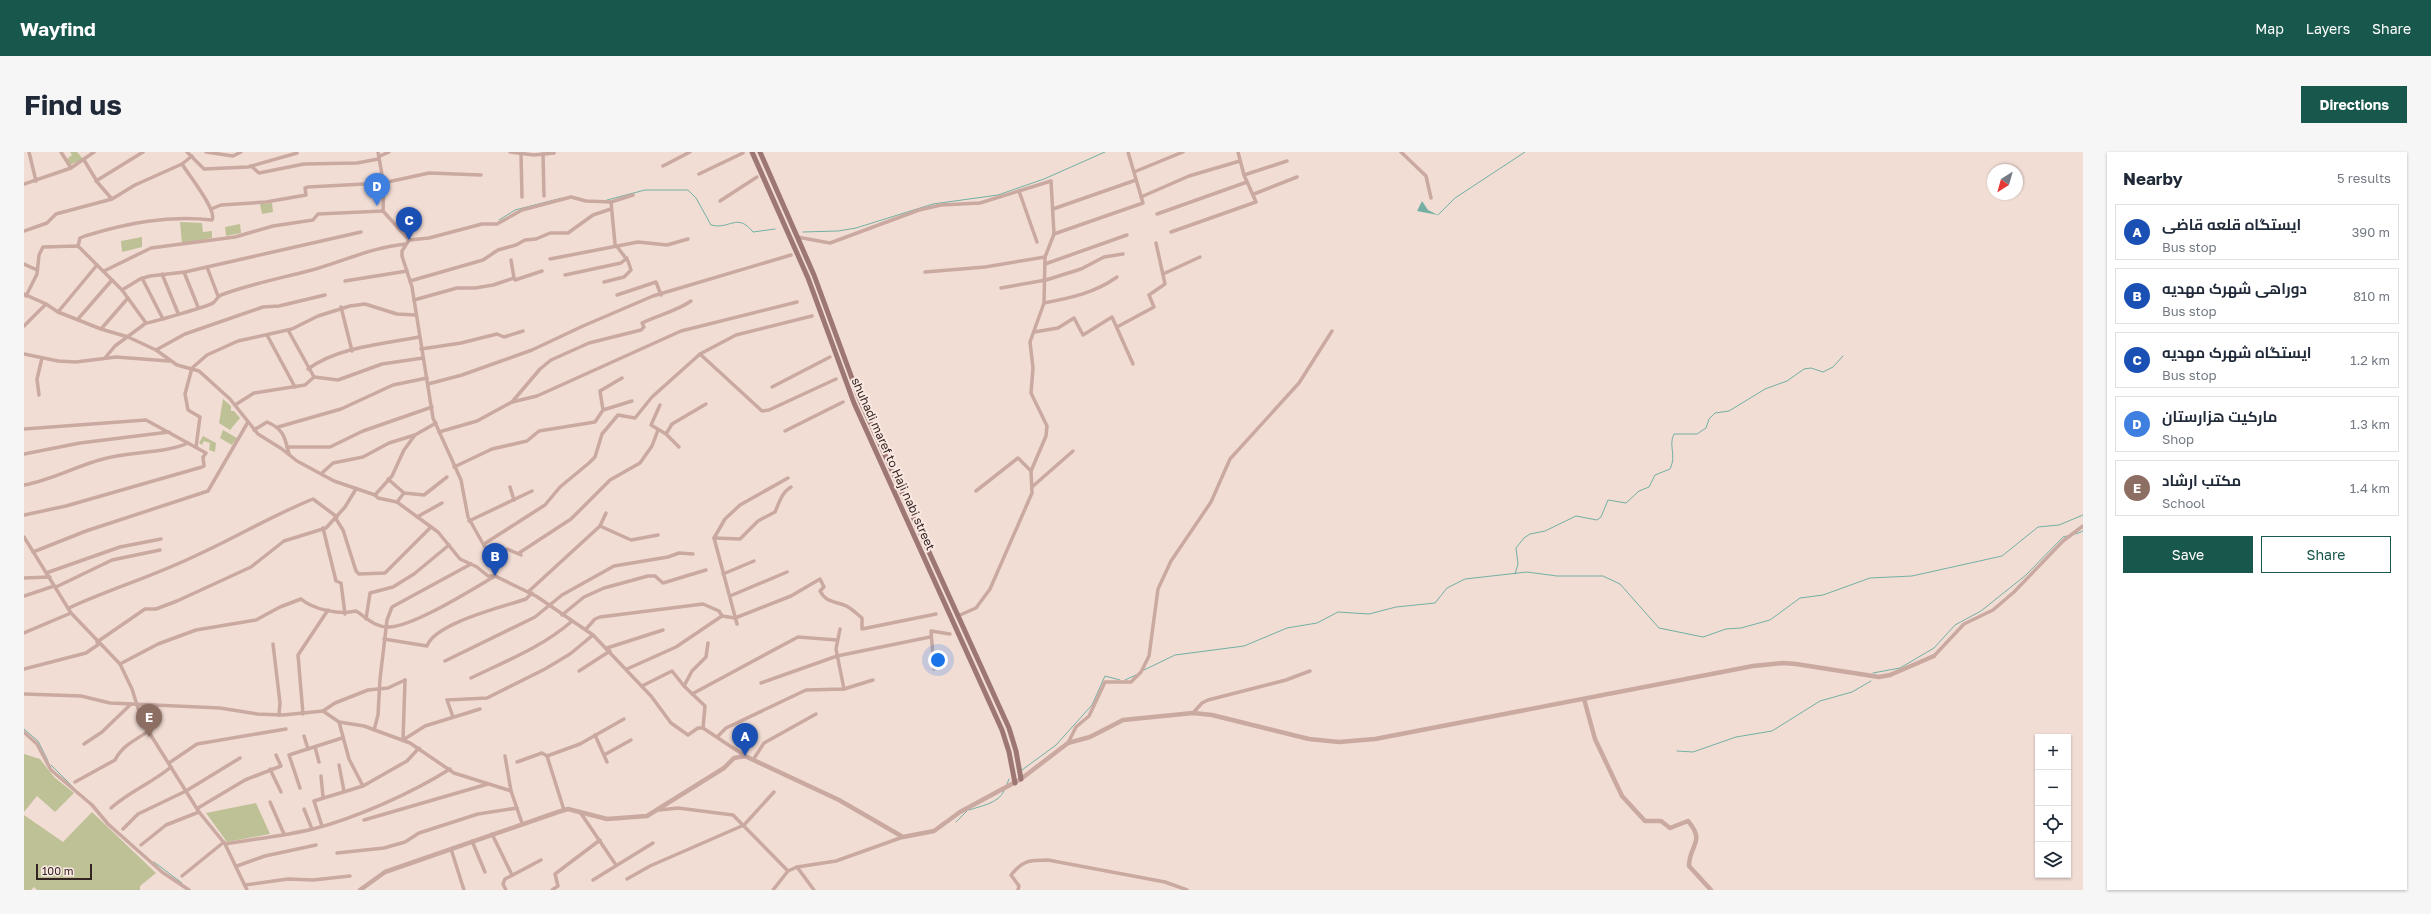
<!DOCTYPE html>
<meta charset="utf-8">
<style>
body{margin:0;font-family:"Golos Text",Cairo,sans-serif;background:#f6f6f7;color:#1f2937}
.controls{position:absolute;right:12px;bottom:12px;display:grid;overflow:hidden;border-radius:0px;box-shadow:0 1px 3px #0004}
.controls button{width:36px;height:36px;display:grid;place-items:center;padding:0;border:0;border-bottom:1px solid #e0e1e3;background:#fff;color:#1f2937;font:20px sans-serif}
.compass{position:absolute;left:1963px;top:12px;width:36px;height:36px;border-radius:50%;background:#fff;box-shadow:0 1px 3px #0004;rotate:217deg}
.scale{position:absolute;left:12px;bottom:10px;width:56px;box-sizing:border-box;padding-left:4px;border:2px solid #342524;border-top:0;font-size:11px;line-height:14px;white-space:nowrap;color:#342524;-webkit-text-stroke:3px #fae8e2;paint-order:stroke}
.you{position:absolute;left:914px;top:508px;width:14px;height:14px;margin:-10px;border:3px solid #fff;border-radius:50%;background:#1a73e8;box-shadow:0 0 0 6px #1a73e833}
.badge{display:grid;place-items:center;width:26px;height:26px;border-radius:50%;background:#18574b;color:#fff;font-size:13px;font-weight:700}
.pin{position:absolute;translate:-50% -33px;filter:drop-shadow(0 1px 2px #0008)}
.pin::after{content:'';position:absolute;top:21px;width:14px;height:12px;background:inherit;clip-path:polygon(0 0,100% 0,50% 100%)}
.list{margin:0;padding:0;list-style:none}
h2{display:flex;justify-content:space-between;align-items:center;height:52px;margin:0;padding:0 16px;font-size:17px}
h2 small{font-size:13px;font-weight:400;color:#747a83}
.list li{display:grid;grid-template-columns:26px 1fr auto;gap:12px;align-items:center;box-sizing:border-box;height:56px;margin:0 8px 8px;padding:0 8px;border:1px solid #e0e1e3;border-radius:0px}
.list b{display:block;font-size:15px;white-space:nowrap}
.list p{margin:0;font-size:13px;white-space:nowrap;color:#747a83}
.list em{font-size:13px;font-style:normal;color:#747a83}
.actions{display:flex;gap:8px;padding:12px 16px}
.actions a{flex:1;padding:9px 0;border:1px solid #18574b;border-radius:0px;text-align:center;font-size:14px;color:#18574b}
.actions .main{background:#18574b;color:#fff}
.icon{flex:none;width:22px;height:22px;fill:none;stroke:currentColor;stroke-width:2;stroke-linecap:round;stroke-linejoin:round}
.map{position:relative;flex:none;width:2059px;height:738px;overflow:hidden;border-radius:0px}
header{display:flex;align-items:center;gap:24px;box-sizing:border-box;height:56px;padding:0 20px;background:#18574b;color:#fff}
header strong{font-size:19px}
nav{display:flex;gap:22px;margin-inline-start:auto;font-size:14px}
.intro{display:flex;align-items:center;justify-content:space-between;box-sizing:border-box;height:96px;padding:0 24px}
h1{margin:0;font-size:28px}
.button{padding:10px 18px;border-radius:0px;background:#18574b;color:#fff;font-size:14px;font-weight:700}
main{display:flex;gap:24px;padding:0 24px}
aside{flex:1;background:#fff;border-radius:0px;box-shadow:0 1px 3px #0004}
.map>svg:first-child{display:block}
.green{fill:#bec195}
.water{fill:#73b0a3}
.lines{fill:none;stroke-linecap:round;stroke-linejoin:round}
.stream{stroke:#73b0a3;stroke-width:1}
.minor{stroke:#caa9a1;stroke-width:3.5}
.tertiary{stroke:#caa9a1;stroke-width:4.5}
.secondary{stroke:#9d7773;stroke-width:5}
.labels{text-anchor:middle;stroke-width:4;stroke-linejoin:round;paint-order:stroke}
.street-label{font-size:12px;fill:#342524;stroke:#fae8e2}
</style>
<header>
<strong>Wayfind</strong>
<nav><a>Map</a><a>Layers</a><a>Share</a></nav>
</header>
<div class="intro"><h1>Find us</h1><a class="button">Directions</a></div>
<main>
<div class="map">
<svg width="2059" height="738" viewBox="0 0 2059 738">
<rect width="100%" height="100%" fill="#f2ddd5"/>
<g class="green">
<path d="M46,0H53L59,7L46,13L43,7L48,3Z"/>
<path d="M248,51L249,60L238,62L236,52Z"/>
<path d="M156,70L178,71L179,80L188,79V86L158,92Z"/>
<path d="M216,72L217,81L202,84L201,75Z"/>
<path d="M118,85V95L98,100L97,89Z"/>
<path d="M199,247L207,254V259H210L216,266L206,278L195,271Z"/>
<path d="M199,278L213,286L208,293L196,286Z"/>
<path d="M179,284L192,291L191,300L185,298L186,291L180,289L178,293L175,291Z"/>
<path d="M0,602L16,607L30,625L50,641L31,660L13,644L0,660Z"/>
<path d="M232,651L246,682L203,690L182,661Z"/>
<path d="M68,660L132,721L116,734V738H13L10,735L7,738H0V663L39,690Z"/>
</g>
<path class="water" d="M1398,49L1404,58L1414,63L1393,59Z"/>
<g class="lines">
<g class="stream">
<path d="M583,48L621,38H664L672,46L687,73C706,78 713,60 729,80L751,77"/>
<path d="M1414,63L1431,46L1501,0"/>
<path d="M475,68L491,58L538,46"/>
<path d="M779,80L814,79L832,76L909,52L974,43L1020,27L1081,0"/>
<path d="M2052,382L2059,379"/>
<path d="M1491,422L1494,412L1492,396L1500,386L1506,382L1521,379L1552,364L1573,368L1577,365L1584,348L1602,351L1615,339L1625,335L1631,323L1646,317C1653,303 1644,294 1650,282H1673L1682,276L1685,267L1691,261L1705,259L1741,237L1763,229L1780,217L1787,216L1799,220L1809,215L1819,204"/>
<path d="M1118,519L1151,503L1220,494L1263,476L1293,471L1314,460L1345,462L1372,455L1411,451L1423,436L1441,427L1503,420L1533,424H1579L1596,432L1635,476L1679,485L1702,477L1717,476L1746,468L1776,446L1799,443L1846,426L1888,424L1978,404L2014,375L2035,373L2059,363"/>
<path d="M1849,521L1876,516L1910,496L1931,473L1957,459L2002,423L2039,385L2043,384"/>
<path d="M1101,528L1112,523"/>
<path d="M0,577L14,589L24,609"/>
<path d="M1653,599L1669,600L1712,585L1748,579L1796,549L1828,540L1847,529"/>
<path d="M27,613L50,636"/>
<path d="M998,618L1032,593L1068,553L1081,524L1096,528"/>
<path d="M983,632L985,627"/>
<path d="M945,658C957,654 975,651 980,639"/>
<path d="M932,670L943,659"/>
<path d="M130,710L158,731"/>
</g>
<g class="minor">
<path d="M5,0L12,29"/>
<path d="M37,0L47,16"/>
<path d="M163,0L180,17L224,15L273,1"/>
<path d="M182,0L209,4L217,0"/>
<path d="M354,0L360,34L359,59L385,88L405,86L458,72H473L498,58L547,45L562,49L587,50L609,43"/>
<path d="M486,0L510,3L530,1"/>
<path d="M1377,0L1402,24L1407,46"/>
<path d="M497,2L498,45"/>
<path d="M519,2L520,44"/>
<path d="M356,4L365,0"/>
<path d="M60,8L74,31L87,46"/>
<path d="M227,14L235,21L280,12L333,11L354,7"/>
<path d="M639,14L666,0"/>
<path d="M1110,20L1159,0"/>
<path d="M675,22L719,1"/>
<path d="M1220,23L1263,9"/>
<path d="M72,29L119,0"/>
<path d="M0,32L47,16L70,0"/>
<path d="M995,39L1013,90"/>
<path d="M1230,42L1273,25"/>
<path d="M1117,45L1165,24L1216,9"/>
<path d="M696,49L733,25"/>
<path d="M187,57L197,53L242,50L282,43L281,36L284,35L359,31L405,21L457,23"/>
<path d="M1029,57L1112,28"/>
<path d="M1133,62L1223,30"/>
<path d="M0,79L23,71L32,62L88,47L111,33L158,12L168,4"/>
<path d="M1147,80L1232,50L1220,23L1214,0"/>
<path d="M1030,82L1119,51L1104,0"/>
<path d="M773,85L806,91L895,58L917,53L956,51L1027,29L1030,82L1021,105L1020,151L1006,190L1009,216L1007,241L1023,274L1022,284L1007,319L1008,341L966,437L952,456L936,463"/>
<path d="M54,94L56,86L61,84C103,71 144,63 188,68C194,59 164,22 158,12"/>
<path d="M526,107L614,90L643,93L664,87"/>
<path d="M487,108L490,126"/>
<path d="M0,112L13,118"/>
<path d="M1021,112L1103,83"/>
<path d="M183,115L194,144"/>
<path d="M80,119L127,96L211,85L249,74L289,68L294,62L359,59"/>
<path d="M160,120L174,155"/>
<path d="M901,120L961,115L1021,105"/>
<path d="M138,122L154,161"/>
<path d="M1139,122L1176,105"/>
<path d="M541,123L597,111L603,106"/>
<path d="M118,126L139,167"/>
<path d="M321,129L383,119"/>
<path d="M386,129L459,108L474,98L492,93L501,88L512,87L526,81H544L569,63L587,57"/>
<path d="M580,130L600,125L607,118L604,109L591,92L587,50"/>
<path d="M977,136L1022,128L1057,117L1080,105L1099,102"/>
<path d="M98,138L116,127L126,124L161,120L337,80"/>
<path d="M0,142L22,152L34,160L77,177L104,185L132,198L153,213L175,219L206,247L234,282L258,297L273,309L310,329L351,343L354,346L373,350L414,380L436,407L453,415L464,424H471L512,444L569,483L627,544L647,571L664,583L674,576H679L721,604"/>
<path d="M593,143L632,130L637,143"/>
<path d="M2,144L13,122L15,103L19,95L54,94L98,138L122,171"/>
<path d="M390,148L433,136H451L469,133L490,126L491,128L518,119"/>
<path d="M1020,151C1046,146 1071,141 1093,125"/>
<path d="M317,155L328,199"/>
<path d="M34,160L73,113"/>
<path d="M54,167L88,128"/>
<path d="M0,174L22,152"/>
<path d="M1093,175L1130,155L1125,143L1141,132L1132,91"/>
<path d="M77,177L104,146"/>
<path d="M264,178L290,225L314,228L358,212L399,206"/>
<path d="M1010,180L1034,176L1050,166L1059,183L1088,165L1109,212"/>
<path d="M243,183L271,235"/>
<path d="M397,197L437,191L473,182L480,185L499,179"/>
<path d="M132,198L161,182L239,155L255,154L301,143"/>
<path d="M0,202L34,209L52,210L92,205L145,209"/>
<path d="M676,202L738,259L745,258L812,227"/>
<path d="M81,206L91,194L122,171C126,171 185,154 189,151C192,149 193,145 197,143C226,132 258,126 288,118C320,109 349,95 382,92"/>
<path d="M284,217C314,195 359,192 395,185"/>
<path d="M404,232L438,223L508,198L559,174L629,144L767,103"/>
<path d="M748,235L806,205"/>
<path d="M15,243L13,227L18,206"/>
<path d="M488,250L516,217L527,208L565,191L617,178L620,175L618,171C634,163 653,159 667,149"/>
<path d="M211,253L230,241L281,233L290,225"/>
<path d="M636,253L627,273L642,282L655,295"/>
<path d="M579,258L608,249"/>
<path d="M254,275L317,257L369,233L403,226"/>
<path d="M0,277L122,268L182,301L179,305L180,314L178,315L42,354L0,363"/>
<path d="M230,278L243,270C260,277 261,286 265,302"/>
<path d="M761,279L819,250"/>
<path d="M415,280L453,269L488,250L513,244L657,179L773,150"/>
<path d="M642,282L648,272L682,252"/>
<path d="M172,295L176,265L164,258L161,242L168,216L183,203L214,189L268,177L294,164L326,154L341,152L373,162L392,163"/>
<path d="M263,295H306L339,279L408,255"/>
<path d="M0,302L56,291L145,280"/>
<path d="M430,315L468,297L503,289L515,279L571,270L579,258L576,239L598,226"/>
<path d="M298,321L309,311L339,305L365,291L391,283L412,271"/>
<path d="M364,327L380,341L400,343L423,325"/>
<path d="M0,333C28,328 52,314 79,307C105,299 140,302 164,291"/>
<path d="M486,335L490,348"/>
<path d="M1008,335L1049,299"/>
<path d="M952,339L994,306L1007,319"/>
<path d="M351,343L368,324L380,298L391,283"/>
<path d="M373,350L380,341"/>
<path d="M393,365L418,351"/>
<path d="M312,367L319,378L332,419L335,422L361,421L407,375"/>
<path d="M445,369L508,339"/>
<path d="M576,374L607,388L634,383"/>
<path d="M299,376L312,429L317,431L321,462"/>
<path d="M0,385L47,461L96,512L108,537L118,569L175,660L201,692L223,738"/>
<path d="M690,386L716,387L734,369L751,360C755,351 758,340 767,335"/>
<path d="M460,392L521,353L536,335L565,311L571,305L578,282L594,263L611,266L628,245L676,202L712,183L788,164"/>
<path d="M9,400L62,379L184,339L224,270"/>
<path d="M495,401L547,367L586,328L616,311L628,294L634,278"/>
<path d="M466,404L483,397L497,403"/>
<path d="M22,421L96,395L137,387"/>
<path d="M699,422L730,409"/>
<path d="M0,426L26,425"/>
<path d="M32,435L88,408L136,398"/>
<path d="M504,440L576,374L582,361"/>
<path d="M0,444L30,434"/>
<path d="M706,444L763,420"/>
<path d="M45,456C86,437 130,424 171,404C211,386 249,363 289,347L313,365"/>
<path d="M538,463L560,445L580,436L624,424H631L639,431L682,418"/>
<path d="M342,467L346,441L369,435L390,422L425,393"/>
<path d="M713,472L690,386L701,367L716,353L764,326"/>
<path d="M562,477L571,467L576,465L679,452L695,459L698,464"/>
<path d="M816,477L812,497L820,537"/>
<path d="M0,481L47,461"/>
<path d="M360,487L403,494C411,471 479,455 502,447L508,441"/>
<path d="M73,490L121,457H132L153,449L227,415L260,389L302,376L321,355L332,337"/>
<path d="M249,492L256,551L255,563"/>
<path d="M583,496L639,478"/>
<path d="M1910,504L1940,472L1969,458L1990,440L2039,389L2059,374"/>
<path d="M421,509L511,465L538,443L590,414L644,405L655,401L669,402"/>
<path d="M96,512L134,492L172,478L232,468L256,455L277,447C290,458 316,463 332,459C342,465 350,475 364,475C387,476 449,437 471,424L467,406L444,365L437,328L409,266L388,135L378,104V99L385,88"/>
<path d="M0,517L62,501L75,492"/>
<path d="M603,517L652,495L698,464L711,466L767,444L796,427L800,435L796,439C802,450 809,449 820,453C826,455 833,462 838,466V477L912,462"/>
<path d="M910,517L907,479L926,482"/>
<path d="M555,519L586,499"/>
<path d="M447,526C482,509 518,495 547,470"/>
<path d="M737,531L813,504L906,485"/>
<path d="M618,534L648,519L660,534L681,554L679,576"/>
<path d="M660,534L668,519L682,505L684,491"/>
<path d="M0,542L57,544L86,551L196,556L233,562L259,563L299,559L311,551L344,538L364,536L381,528"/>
<path d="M668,542L774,485L813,488"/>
<path d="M299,559L315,570L340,574L386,591L430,621L487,639L498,671"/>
<path d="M1169,561L1178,551L1184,548L1262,528L1286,519"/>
<path d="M279,562L274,503L304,458"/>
<path d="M429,565L423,548L463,546L521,517L546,502L569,483"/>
<path d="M315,570L325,607L339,634"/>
<path d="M350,578L354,563L356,527L363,468L368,455L447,412"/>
<path d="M0,580L13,592L27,618L68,653L84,672L138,720L165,738"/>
<path d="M571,583L583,610"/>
<path d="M280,584L284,597"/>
<path d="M694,584L702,576L782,538L820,537L849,528"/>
<path d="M379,588L401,574L456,557"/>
<path d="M379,588L381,528"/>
<path d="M1044,591L1052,575L1065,564L1081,530H1107L1117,520L1125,504L1134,437L1147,409L1187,350L1206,307L1275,231L1308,179"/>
<path d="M60,592L78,580L107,552"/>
<path d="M291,595L295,610"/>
<path d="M580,603L607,588"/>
<path d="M481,604L487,639"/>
<path d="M523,604L556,592L600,567"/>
<path d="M729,608L740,591L792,562"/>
<path d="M493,610L518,601L523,604L540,658"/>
<path d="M145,611L173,592L262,577"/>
<path d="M315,613L320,639"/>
<path d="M246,617L257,640"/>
<path d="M297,624L299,645"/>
<path d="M51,630L91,608C98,594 111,588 125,579"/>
<path d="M276,636L265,603L318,586"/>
<path d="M246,650L260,682"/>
<path d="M87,656C106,639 128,631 147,615"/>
<path d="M174,656L221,628L257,614L252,603"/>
<path d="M280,657L288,677"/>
<path d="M635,658L654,656L709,663L764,719"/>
<path d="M556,660L592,713"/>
<path d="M340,668L464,632"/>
<path d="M298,674L290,649L339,634L383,609L395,596"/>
<path d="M99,677L114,662L162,639L216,606"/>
<path d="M468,682L488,723"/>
<path d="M448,689L461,720"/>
<path d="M201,692C230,687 260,684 289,677C332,666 388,641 426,617"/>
<path d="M117,693L142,673L175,660"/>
<path d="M427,697L440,738"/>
<path d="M313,701L360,696L381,690L395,681L454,662L493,656"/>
<path d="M213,714L241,704L292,693"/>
<path d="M773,715L790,738"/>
<path d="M158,724L200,690"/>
<path d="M603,727L626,714L720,673L750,640"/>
<path d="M569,728L629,691"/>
<path d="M221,733L264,727L289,728L326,724"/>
<path d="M482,738L479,732L481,727L517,708"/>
<path d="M528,738L534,734L531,722L576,688"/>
<path d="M749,738L764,719L773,715L812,709L879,685"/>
<path d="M994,738L995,734L987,723C999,708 1006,708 1024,708L1141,730L1163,738"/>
</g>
<g class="tertiary">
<path d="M1560,547L1571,587L1598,644L1621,669H1637L1646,676L1664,669C1682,690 1665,693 1665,714L1687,738"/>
<path d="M336,738L361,720L534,660L544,657L583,667L623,664L700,616L710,606L721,604L815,648L879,685L910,679L936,660L997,627L1044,591L1066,585L1099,568L1169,561L1188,563L1285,587L1315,590L1351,587L1729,514L1759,511L1772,512L1855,525L1866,523L1910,504"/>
</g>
<g class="secondary">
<path d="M728,0L784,126L830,251L978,578L985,600L991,631"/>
<path d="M736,0L790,123L836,248L985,576L992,599L997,627"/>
</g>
</g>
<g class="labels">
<g class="street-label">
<text transform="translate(869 312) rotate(66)" y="4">shuhadi maref to Haji nabi street</text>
</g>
</g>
</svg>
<div class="controls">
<button>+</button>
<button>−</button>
<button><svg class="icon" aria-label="locate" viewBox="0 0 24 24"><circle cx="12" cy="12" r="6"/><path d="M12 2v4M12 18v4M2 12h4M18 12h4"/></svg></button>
<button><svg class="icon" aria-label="layers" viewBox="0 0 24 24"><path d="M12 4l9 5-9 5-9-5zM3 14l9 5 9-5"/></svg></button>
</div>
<svg class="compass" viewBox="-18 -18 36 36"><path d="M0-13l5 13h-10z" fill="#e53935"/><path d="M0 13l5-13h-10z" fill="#747a83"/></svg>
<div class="scale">100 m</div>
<div class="you"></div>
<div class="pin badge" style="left:721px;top:604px;background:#1a4fb4">A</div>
<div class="pin badge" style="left:471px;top:424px;background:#1a4fb4">B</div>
<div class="pin badge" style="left:385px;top:88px;background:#1a4fb4">C</div>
<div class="pin badge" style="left:353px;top:54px;background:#3f7fe0">D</div>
<div class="pin badge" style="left:125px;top:585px;background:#8d6e63">E</div>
</div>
<aside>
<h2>Nearby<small>5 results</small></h2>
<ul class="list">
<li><span class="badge" style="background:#1a4fb4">A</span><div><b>ایستگاه قلعه قاضی</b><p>Bus stop</p></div><em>390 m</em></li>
<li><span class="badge" style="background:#1a4fb4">B</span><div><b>دوراهی شهرک مهدیه</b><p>Bus stop</p></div><em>810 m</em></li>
<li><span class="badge" style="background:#1a4fb4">C</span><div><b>ایستگاه شهرک مهدیه</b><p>Bus stop</p></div><em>1.2 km</em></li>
<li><span class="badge" style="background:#3f7fe0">D</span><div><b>مارکیت هزارستان</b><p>Shop</p></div><em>1.3 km</em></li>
<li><span class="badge" style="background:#8d6e63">E</span><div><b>مکتب ارشاد</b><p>School</p></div><em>1.4 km</em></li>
</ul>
<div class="actions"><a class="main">Save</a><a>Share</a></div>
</aside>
</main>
